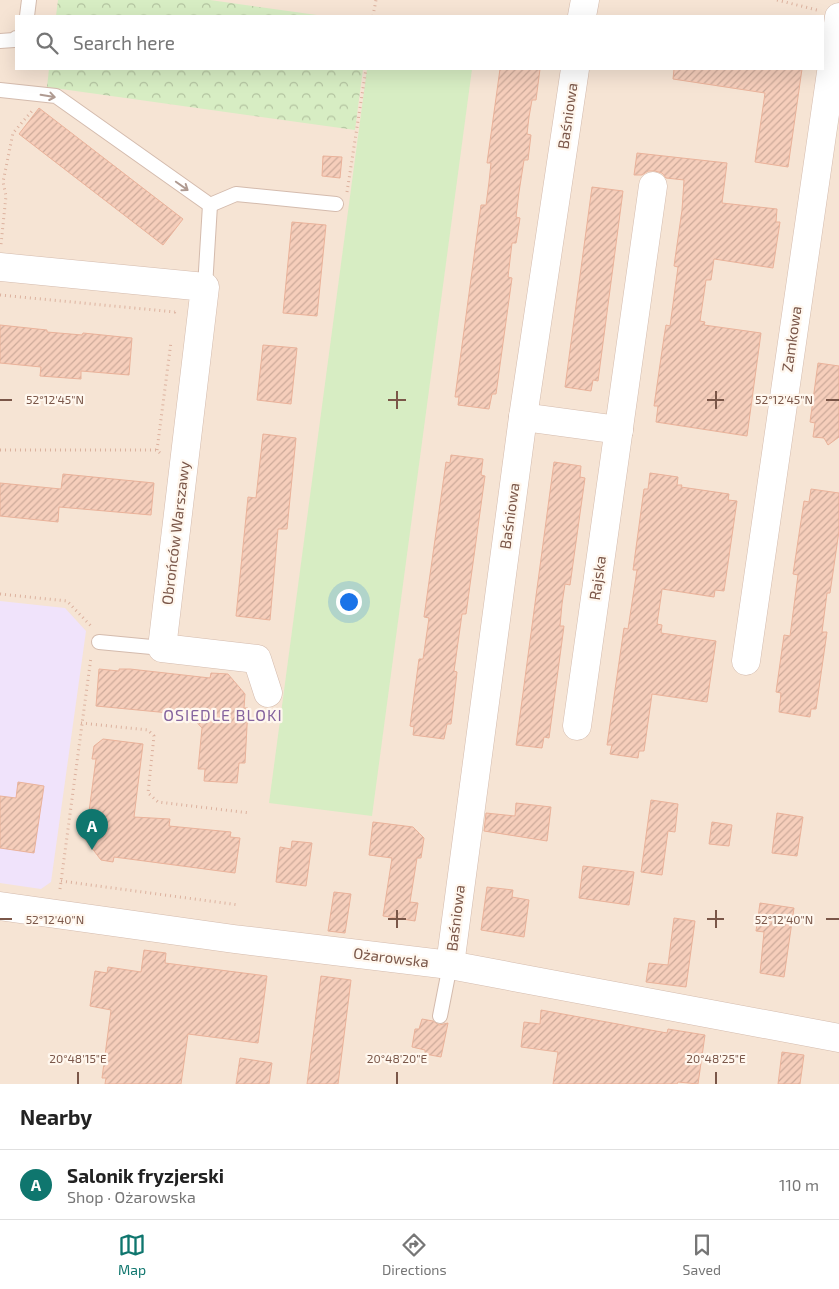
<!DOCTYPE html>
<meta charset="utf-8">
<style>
body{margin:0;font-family:"Exo 2",sans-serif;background:#f2f2f2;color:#222}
.you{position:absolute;left:348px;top:601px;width:18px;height:18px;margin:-12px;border:4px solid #fff;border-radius:50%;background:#1a73e8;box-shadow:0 0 0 8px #1a73e833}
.badge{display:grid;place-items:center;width:32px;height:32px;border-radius:50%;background:#0f766e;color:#fff;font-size:16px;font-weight:700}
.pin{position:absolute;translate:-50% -41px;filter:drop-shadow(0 1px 2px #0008)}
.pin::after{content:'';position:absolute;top:26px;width:18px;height:15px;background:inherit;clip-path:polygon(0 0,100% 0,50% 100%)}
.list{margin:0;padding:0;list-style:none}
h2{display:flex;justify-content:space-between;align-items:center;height:65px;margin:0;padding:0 20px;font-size:21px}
h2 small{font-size:16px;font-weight:400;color:#767676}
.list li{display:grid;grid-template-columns:32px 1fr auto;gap:15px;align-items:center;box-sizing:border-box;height:70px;padding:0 20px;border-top:1px solid #e0e0e0}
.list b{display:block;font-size:19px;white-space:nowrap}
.list p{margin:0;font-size:16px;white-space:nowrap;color:#767676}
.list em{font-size:16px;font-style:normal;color:#767676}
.icon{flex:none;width:28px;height:28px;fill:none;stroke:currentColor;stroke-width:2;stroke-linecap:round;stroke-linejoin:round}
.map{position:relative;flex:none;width:839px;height:1084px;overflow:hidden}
.search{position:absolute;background:#fff;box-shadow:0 5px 20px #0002;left:15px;right:15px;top:15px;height:55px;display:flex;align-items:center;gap:12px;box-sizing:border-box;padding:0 18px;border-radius:0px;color:#767676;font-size:19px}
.sheet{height:135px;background:#fff}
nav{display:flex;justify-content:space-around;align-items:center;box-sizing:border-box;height:70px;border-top:1px solid #e0e0e0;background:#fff;font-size:14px;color:#767676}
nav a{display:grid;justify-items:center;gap:2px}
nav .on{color:#0f766e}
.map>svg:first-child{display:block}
.residential{fill:#f6e4d4;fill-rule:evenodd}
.education{fill:#f0e3fb}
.grass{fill:#d7edc3}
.park{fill:url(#park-crowns)}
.building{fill:url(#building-hatch);stroke:#eab29a}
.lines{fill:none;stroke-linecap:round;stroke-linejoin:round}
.lane-casing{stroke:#d4bbad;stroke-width:16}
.street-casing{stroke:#d4bbad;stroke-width:29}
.path{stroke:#dcb19e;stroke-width:3;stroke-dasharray:1 4;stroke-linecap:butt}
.lane{stroke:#fff;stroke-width:14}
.street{stroke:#fff;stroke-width:28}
.oneway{stroke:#af9a91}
.ticks{fill:none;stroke:#7a5648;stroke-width:2}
.labels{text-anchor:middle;stroke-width:4.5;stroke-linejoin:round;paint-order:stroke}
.street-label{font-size:15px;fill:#7a5648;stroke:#fff7ee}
.neighbourhood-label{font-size:16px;letter-spacing:1px;fill:#85639e;stroke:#fff7ee}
.ticks-label{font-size:12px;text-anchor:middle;fill:#7a5648;stroke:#fff7ee;stroke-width:4.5;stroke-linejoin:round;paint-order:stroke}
</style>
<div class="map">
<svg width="839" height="1084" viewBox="0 0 839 1084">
<defs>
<pattern id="park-crowns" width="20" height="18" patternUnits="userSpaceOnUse" patternTransform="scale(1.25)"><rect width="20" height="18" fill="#d7edc3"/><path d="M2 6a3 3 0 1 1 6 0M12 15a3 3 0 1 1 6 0" fill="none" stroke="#b3c3a0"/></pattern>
<pattern id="building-hatch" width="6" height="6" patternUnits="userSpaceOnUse" patternTransform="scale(1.25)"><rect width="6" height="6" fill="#f6cebb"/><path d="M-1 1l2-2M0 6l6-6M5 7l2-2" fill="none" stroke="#ccaa9a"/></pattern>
</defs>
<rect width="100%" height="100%" fill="#fef3e6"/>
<path class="residential" d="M0,0H839V1084H0ZM16,16H823V69H16Z"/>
<path class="education" d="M0,601L65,608L86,631L51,882L41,889L0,883Z"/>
<path class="grass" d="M367,69H472L372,816L269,803Z"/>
<g class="park">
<path d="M58,0H210L324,16H56Z"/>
<path d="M49,69H363L355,130L47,87Z"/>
</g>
<g class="building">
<path d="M500,69H540L536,100H532L529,117L527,134L531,135L528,160H524L519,192L516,217L520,218L516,243H512L508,277L512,278L496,394H492L489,409L458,405L459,397H455L481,205H486L489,182L491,163H487Z"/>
<path d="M674,69H802L788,167L755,162L765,93L673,79Z"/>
<path d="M39,108L183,219L163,245L19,134Z"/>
<path d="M637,153L727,163L722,203L777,209L776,222H780L773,268L714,259L711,280H706L700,321L705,322L704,325L761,333L747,436L656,422L658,406H654L664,337L666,325L670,326L678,267L674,266L682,210L684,180L666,178L662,173L655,171H648L642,175H634Z"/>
<path d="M323,156L342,157L340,178L322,176Z"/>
<path d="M592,187L623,191L598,381L593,380L591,391L565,387Z"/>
<path d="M292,222L326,225L317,316L283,313Z"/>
<path d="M0,325L47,330V332L82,335L83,333L132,338L129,375L81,371V379L40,376L41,367L0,363Z"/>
<path d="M263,345L297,348L291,404L257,400Z"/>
<path d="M818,363L839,366V437L828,445L824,438L813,437L815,423L810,422Z"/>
<path d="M263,434L296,438L287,529H278L270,620L236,616L248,497L256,498Z"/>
<path d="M451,455L483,459L481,475L485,476L466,614H462L454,671L457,672L451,724H447L444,739L413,735L414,727L410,726L419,659H423L429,618L424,617L446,462L450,463Z"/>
<path d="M554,462L581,466L580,477L585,478L570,585L565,584L562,604L560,626H564L549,738L544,737L542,748L516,745Z"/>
<path d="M650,473L678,477L677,485H682L681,487L729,494L728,500L737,501L724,591L715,590L714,597L662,589V590L657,624L662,625L661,633L716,641L707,702L652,694L644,751H639L638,758L610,754L612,745H607L624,628L628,629L637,570H633L644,489H648Z"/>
<path d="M63,474L154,483L151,515L59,507L58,522L0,516V483L61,489Z"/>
<path d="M811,489L839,493V531L830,593H827L822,632H827L816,709H811L810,717L779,712L781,693L776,692L784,635L790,636L798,575L793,574L804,501L809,502Z"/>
<path d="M99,669L119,671V669H130L210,678L211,673L228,674L245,694L244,708H248L245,763H239L237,783L204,781L205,769H198L202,728L190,715L96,706Z"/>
<path d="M103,739L143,744L134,817L170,819L169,826L231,832L230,837L240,838L235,873L114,857L113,862L101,860L81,834L83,819H88L96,759H92L94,746Z"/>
<path d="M18,782L44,786L34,853L0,848V796L16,798Z"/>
<path d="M651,800L678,804L675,832L668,831L662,875L641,872Z"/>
<path d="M516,803L551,807L547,841L484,831L486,813L515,816Z"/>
<path d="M777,813L803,817L797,856L772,853Z"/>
<path d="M373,822L413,827L424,838L421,858H417L410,902L418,903L415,921L383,916L392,858L369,855Z"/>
<path d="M712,822L732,825L729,846L709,844Z"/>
<path d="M292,841L312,843L306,886L276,882L280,847L291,849Z"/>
<path d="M583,866L634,872L629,905L579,898Z"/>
<path d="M487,887L513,890L512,897L529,900L524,937L481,930Z"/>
<path d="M334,892L351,894L345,933L328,931Z"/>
<path d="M760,903L794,908L784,977L760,973L764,932L756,931Z"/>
<path d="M674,918L695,921L686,987L646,982L649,963L668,965Z"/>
<path d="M144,950L166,953L165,963L267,976L258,1043L188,1034L181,1084H105L106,1078H102L111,1010L90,1006L95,971L107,973L108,967L141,972Z"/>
<path d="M321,976L351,980L338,1084H307Z"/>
<path d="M541,1010L667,1033L668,1029L705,1035L698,1084L678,1082L677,1084H553L558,1052L521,1047L524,1022L540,1024Z"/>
<path d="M422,1019L433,1021L439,1025L448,1023L441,1057L425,1054V1050L412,1047L415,1029H419Z"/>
<path d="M782,1052L804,1055L800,1084H778Z"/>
<path d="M240,1058L272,1063L269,1084H236Z"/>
</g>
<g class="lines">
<g class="lane-casing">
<g id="lane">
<path d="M27,16L29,0"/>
<path d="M0,41L14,40L16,38"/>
<path d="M0,90L56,96L210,205"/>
<path d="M210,205L236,194L336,204"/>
<path d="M205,287L210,205"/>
<path d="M99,642L162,648"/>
<path d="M440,1016L450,965"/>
</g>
</g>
<g class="street-casing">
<g id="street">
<path d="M582,16L585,0"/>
<path d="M0,267L205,287L162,648L257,659L268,693"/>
<path d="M523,417L619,430"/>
<path d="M746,661L839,17"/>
<path d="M577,726L653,186"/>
<path d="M0,906L234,939L450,965L839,1038"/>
<path d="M450,965L523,417L575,69"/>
</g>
</g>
<g class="path">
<path d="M777,0L817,10"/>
<path d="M373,16L376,0"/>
<path d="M347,192L366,69"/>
<path d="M1,244L6,196L3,182L13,133L32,111"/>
<path d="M0,295L175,312L177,309"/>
<path d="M0,450H157L160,453"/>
<path d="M157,450L171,342"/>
<path d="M0,594L67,601L91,626"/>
<path d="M81,723L148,730L154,736L148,793L158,802L250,813"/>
<path d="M61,881L239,905"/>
<path d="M60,889L91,657"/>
</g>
<use href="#lane" class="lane"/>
<use href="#street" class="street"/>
</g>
<defs><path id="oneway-shaft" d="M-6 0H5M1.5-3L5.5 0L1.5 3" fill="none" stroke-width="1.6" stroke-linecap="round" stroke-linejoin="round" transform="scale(1.25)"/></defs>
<g class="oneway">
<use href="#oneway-shaft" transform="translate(48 96) rotate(9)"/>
<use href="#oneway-shaft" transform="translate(182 186) rotate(35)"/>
</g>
<path class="ticks" d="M397,391V409M716,391V409M0,400H12M388,400H406M707,400H724M826,400H839M397,910V928M716,910V928M0,919H12M388,919H406M707,919H724M826,919H839M78,1072V1084M397,1072V1084M716,1072V1084"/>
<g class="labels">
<g class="street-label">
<text transform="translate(568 116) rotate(-82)" y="5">Baśniowa</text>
<text transform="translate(792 339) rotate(-82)" y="5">Zamkowa</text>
<text transform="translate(510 516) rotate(-82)" y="5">Baśniowa</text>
<text transform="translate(176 533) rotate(-83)" y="5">Obrońców Warszawy</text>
<text transform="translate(598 578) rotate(-82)" y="5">Rajska</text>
<text transform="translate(456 918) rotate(-83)" y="5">Baśniowa</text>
<text transform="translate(391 958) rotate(7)" y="5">Ożarowska</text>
</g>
<g class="neighbourhood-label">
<text x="223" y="721">OSIEDLE BLOKI</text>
</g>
</g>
<g class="ticks-label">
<text x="55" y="404">52°12'45"N</text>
<text x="784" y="404">52°12'45"N</text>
<text x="55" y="924">52°12'40"N</text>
<text x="784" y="924">52°12'40"N</text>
<text x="78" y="1063">20°48'15"E</text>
<text x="397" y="1063">20°48'20"E</text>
<text x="716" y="1063">20°48'25"E</text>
</g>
</svg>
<div class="you"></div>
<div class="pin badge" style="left:92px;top:850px">A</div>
<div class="search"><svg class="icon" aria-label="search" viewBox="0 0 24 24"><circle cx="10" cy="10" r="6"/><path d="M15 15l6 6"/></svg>Search here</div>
</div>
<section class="sheet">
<h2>Nearby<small></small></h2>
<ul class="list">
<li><span class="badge">A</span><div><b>Salonik fryzjerski</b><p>Shop · Ożarowska</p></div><em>110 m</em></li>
</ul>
</section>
<nav>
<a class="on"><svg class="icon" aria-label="map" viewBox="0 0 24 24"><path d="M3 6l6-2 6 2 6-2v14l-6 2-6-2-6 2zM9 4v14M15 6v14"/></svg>Map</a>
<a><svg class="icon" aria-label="directions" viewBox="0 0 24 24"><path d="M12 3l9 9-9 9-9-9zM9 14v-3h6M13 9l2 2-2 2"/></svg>Directions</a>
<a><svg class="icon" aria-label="saved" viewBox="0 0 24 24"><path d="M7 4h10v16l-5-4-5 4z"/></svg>Saved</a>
</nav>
